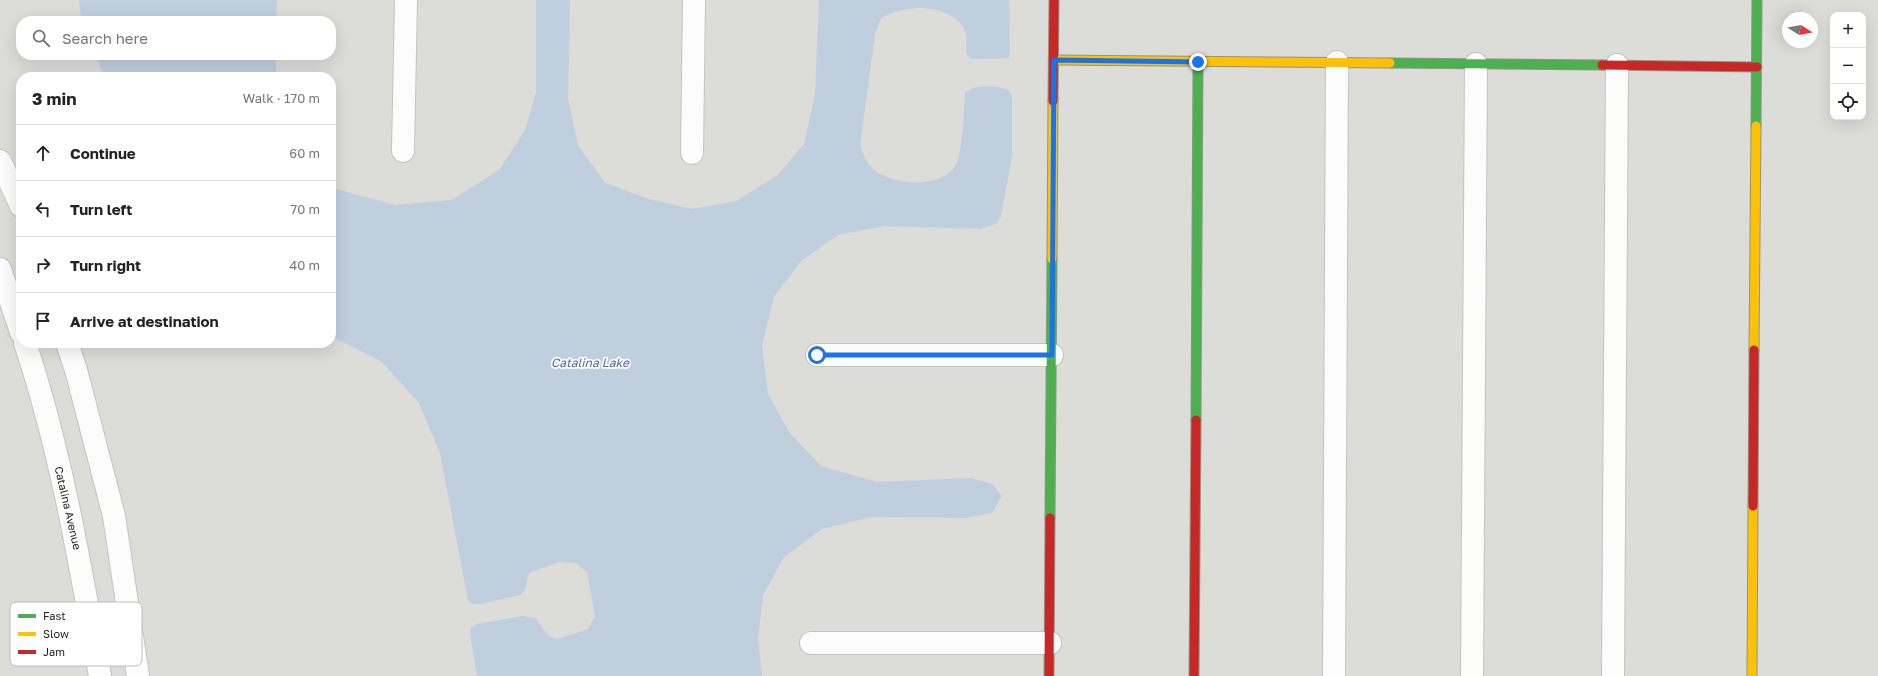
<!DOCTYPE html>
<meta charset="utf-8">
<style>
body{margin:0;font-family:"Golos Text",sans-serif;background:#f6f6f6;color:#222}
.controls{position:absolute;right:12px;top:12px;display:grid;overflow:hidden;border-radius:8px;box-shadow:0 4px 16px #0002}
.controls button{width:36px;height:36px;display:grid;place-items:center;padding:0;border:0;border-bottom:1px solid #e0e0e0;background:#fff;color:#222;font:20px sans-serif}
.compass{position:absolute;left:1782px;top:12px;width:36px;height:36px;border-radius:50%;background:#fff;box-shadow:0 4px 16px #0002;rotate:101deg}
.stop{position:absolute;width:12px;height:12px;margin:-9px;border:3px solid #1a73e8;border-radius:50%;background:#fff}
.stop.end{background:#1a73e8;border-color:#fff;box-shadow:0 1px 4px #0008}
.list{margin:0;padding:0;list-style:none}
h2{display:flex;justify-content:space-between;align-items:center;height:52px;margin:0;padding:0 16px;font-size:17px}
h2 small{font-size:13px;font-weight:400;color:#767676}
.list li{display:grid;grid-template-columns:26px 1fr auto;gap:12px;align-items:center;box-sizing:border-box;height:56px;padding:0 16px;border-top:1px solid #e0e0e0}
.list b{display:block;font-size:15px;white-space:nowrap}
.list em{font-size:13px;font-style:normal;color:#767676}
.icon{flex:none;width:22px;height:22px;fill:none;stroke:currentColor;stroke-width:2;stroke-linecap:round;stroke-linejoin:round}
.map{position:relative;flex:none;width:1878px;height:676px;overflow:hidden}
.search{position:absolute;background:#fff;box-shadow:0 4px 16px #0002;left:16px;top:16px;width:320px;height:44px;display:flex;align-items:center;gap:10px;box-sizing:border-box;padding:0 14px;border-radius:16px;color:#767676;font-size:15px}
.panel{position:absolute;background:#fff;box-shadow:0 4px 16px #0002;left:16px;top:72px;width:320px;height:276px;border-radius:16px}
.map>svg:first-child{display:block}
.residential{fill:#dcdcd9;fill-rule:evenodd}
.water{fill:#bfcfdd}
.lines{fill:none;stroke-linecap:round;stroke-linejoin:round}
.street-casing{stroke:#c3c3c0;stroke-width:24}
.fast-casing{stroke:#8f9682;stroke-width:11}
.slow-casing{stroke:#8f9682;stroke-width:11}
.jam-casing{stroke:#8f9682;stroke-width:11}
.street{stroke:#fcfcfc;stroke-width:22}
.fast{stroke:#4caf50;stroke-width:9}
.slow{stroke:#ffc107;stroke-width:9}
.jam{stroke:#c62828;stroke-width:9}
.route{stroke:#1a73e8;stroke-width:5}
.labels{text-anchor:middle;stroke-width:3.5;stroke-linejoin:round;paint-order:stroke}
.street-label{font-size:11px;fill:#1f1f1f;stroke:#fff}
.water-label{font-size:12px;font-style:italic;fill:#5567a5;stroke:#fff}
.key{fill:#fff;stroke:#bcbcbc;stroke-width:1}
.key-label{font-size:11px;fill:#1f1f1f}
</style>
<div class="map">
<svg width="1878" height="676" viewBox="0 0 1878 676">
<rect width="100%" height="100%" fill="#edede8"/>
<path class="residential" d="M0,0H1878V676H0ZM1833,15H1863V117H1833ZM1788,18H1812V42H1788ZM21,21H331V55H21ZM21,77H331V343H21Z"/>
<g class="water">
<path d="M79,0H277L276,21H81Z"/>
<path d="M536,0H570L568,99L578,145L605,183L649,199L692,209L736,201L778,175L804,144L815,95L819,0H1009L1010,52L1009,58L972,59L967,55C965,48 967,41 966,34C965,29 960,22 956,19C935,3 903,6 881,18L875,34L860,145C863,154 866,162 873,169C892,185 937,189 954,168C963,157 964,109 965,93C975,84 998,85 1010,91L1012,99V156L1001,216L996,224L980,229L884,226L838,235L801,261L774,297L762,346L768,394L789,432L821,466L877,482L971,478L992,484L1002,496L992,513L965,518L871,517L822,529L783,558L763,596L758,638L762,676H477L470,634L471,628L477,624L523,616L535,618L549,636L558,639L588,629L595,616L587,572L576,563L559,562L529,573L525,590L520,595L481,604H473L468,600L440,453L419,403L382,362L331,336V185L336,189L395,205L452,200L500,169L525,130L536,93Z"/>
<path d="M95,55H275L277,77H105Z"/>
</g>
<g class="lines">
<g class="street-casing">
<g id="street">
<path d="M403,151L406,0"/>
<path d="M692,153L694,0"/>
<path d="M0,161L21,206"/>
<path d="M0,269L21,332"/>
<path d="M25,343C61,451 80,564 100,676"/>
<path d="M67,343L76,370L114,516L138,676"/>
<path d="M817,355H1052"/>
<path d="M811,643H1050"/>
<path d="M1334,676L1337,62"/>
<path d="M1472,676L1476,64"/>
<path d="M1613,676L1617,65"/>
</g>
</g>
<g class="fast-casing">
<g id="fast">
<path d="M1390,63L1602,65"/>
<path d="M1756,126L1757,0"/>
<path d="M1196,420L1198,62"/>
<path d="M1050,518L1052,259"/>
</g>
</g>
<g class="slow-casing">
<g id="slow">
<path d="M1054,60L1390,63"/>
<path d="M1052,259L1053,101"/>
<path d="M1754,350L1756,126"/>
<path d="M1752,676L1753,506"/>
</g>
</g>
<g class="jam-casing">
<g id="jam">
<path d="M1602,65L1757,67"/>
<path d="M1053,101L1054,0"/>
<path d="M1753,506L1754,350"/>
<path d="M1049,676L1050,518"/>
<path d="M1194,676L1196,420"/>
</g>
</g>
<use href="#street" class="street"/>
<use href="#fast" class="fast"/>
<use href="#slow" class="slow"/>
<use href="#jam" class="jam"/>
</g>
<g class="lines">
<path class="route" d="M817,355H1052L1054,60L1198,62"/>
</g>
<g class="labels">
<g class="street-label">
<text transform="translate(68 508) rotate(77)" y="4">Catalina Avenue</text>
</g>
<g class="water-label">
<text x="590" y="367">Catalina Lake</text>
</g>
</g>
<rect x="10" y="602" width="132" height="64" rx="6" class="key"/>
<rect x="18" y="614" width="18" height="4" fill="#4caf50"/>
<rect x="18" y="632" width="18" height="4" fill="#ffc107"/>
<rect x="18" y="650" width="18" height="4" fill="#c62828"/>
<g class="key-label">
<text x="43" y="620">Fast</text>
<text x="43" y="638">Slow</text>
<text x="43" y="656">Jam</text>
</g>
</svg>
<div class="controls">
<button>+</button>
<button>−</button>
<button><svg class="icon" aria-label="locate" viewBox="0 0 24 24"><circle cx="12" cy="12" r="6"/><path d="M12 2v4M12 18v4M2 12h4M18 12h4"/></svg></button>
</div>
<svg class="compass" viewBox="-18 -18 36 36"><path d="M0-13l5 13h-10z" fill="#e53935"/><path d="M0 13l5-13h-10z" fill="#767676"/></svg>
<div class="stop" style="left:817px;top:355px"></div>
<div class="stop end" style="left:1198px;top:62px"></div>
<div class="search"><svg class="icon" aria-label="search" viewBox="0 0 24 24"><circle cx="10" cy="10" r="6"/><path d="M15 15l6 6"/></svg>Search here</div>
<section class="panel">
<h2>3 min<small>Walk · 170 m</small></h2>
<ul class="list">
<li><svg class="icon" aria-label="ahead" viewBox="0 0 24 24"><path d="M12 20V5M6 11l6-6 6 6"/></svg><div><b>Continue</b></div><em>60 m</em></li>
<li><svg class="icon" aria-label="left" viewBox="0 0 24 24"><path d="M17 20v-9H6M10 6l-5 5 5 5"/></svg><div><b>Turn left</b></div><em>70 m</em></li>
<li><svg class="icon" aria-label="right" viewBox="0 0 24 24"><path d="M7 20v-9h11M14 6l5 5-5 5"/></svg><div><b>Turn right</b></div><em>40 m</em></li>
<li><svg class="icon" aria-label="arrive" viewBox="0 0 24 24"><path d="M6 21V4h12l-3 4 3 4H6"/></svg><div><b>Arrive at destination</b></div></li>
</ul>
</section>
</div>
